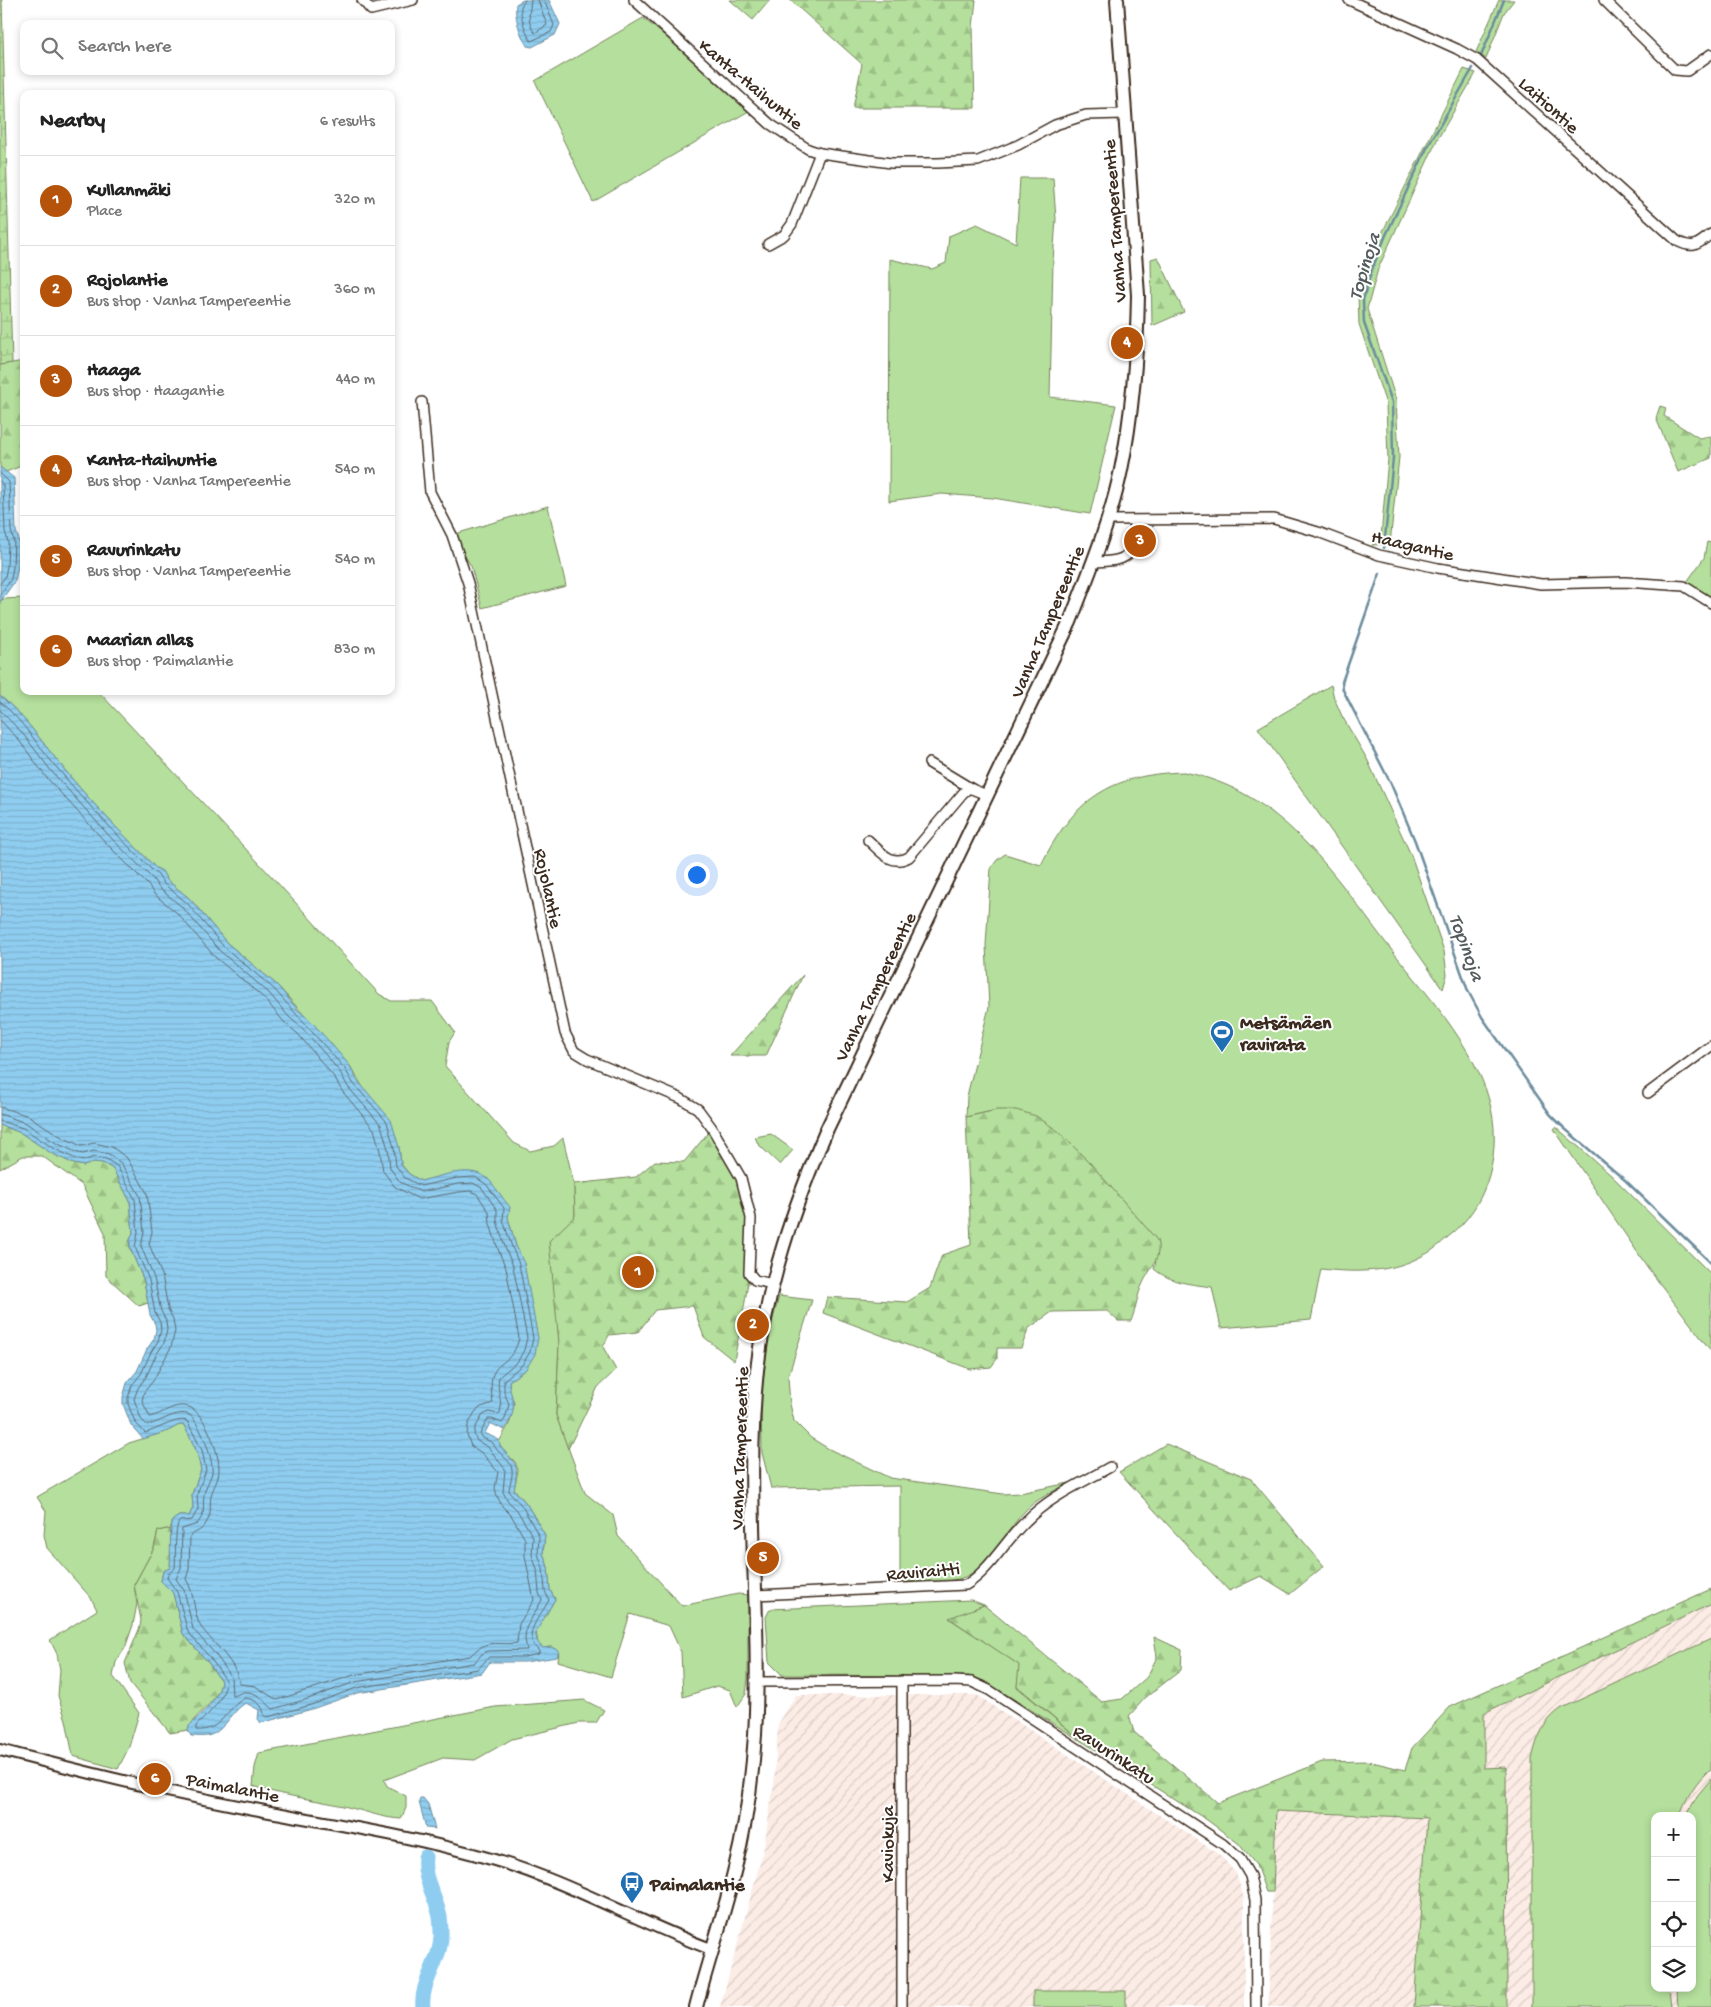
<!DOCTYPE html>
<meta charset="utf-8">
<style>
body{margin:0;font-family:"Gochi Hand",sans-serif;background:#f6f6f6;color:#222}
.controls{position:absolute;right:15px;bottom:15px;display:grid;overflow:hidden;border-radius:10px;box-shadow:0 2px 8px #0003}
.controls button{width:45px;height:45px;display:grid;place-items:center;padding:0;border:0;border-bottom:1px solid #e0e0e0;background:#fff;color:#222;font:25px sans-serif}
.you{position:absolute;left:696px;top:874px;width:18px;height:18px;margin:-12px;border:4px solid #fff;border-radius:50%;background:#1a73e8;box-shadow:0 0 0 8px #1a73e833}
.badge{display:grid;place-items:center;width:32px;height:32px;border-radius:50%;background:#b45309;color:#fff;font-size:16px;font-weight:700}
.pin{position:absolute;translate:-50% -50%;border:2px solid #fff;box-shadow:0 1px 5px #0006}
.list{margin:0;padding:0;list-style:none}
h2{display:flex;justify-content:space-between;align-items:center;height:65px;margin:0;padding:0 20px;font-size:21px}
h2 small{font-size:16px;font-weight:400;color:#767676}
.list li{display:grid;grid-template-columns:32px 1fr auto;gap:15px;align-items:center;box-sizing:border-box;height:90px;padding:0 20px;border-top:1px solid #e0e0e0}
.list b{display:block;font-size:19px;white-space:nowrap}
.list p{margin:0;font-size:16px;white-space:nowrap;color:#767676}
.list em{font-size:16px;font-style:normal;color:#767676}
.icon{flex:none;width:28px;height:28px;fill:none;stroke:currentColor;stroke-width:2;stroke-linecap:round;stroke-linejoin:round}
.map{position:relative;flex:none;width:1711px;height:2007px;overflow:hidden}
.search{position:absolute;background:#fff;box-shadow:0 2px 8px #0003;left:20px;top:20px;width:375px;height:55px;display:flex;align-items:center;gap:12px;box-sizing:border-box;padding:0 18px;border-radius:10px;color:#767676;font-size:19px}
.panel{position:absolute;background:#fff;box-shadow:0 2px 8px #0003;left:20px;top:90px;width:375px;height:605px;border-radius:10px}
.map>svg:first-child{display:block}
.industrial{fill:url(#industrial-furrows);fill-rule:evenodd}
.green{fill:#b4df9c;stroke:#78845d}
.forest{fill:url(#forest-firs);stroke:#78845d}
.wetland{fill:url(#wetland-marsh);stroke:#78845d}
.water{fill:url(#water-rules);stroke:#6d8c9c}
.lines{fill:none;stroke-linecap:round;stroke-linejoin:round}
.shore{stroke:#5d6b72;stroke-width:1}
.stream{stroke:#6d8c9c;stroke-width:2.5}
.river{stroke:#8fcdf0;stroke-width:15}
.minor-casing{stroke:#3b2a1e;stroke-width:12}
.tertiary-casing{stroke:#3b2a1e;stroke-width:14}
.secondary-casing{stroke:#3b2a1e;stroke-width:16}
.minor{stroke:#fff;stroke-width:9}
.tertiary{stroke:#fff;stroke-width:10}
.secondary{stroke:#fff;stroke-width:12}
.labels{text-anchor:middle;stroke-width:4;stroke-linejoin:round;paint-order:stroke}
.street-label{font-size:19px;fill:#3b2a1e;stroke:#fff}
.poi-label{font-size:19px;font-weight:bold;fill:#3b2a1e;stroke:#fff;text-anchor:start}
.water-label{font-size:20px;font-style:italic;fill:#545b5d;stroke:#fff}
</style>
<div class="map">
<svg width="1711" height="2007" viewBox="0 0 1711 2007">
<defs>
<pattern id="industrial-furrows" width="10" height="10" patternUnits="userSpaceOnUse" patternTransform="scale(1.25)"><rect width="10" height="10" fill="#fcece6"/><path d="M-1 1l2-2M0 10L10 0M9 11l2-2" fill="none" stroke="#d9cbc5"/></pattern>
<pattern id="forest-firs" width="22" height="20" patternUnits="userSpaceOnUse" patternTransform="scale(1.25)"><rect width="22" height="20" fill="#b4df9c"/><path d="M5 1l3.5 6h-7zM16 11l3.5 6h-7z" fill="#9cc086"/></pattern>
<pattern id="wetland-marsh" width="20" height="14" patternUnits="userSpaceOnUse" patternTransform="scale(1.25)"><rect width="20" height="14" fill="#b4df9c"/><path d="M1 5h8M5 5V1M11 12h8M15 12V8" fill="none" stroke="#9cc086"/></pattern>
<pattern id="water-rules" width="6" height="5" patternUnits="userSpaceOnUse" patternTransform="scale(1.25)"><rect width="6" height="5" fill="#8fcdf0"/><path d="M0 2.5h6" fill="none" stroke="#7cb0cd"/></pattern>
</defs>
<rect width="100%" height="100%" fill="#fff"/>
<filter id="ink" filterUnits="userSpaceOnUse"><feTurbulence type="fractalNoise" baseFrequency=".02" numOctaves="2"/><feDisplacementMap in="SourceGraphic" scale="10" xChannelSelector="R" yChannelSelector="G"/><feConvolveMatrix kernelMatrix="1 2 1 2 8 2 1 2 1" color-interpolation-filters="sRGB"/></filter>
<g filter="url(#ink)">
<g class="industrial">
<path d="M1711,1604V2007H1507L1506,1767L1484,1768V1713ZM1655,1816H1692V1988H1655Z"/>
<path d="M796,1695H977L1220,1855L1236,1873L1244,1898V2007H720L763,1852L774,1783L778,1724Z"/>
<path d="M1276,1811L1427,1818L1414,2007H1268Z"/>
</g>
<g class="green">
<path d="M1499,0H1514L1504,13L1486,59L1476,52Z"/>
<path d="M643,18L754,108L593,202L535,81Z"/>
<path d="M1464,69L1476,73L1437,140L1378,269L1367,309L1396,400L1399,457L1390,544L1372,545L1381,536L1388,459L1386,404L1359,324L1358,294L1368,261Z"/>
<path d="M1020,178H1053L1056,219L1053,261L1050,397L1116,405L1090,514L993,498L942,494L889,501L890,259L932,269L946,263L949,236L977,224L1016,243Z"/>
<path d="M548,506L566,586L482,608L471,566L452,535Z"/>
<path d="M1707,542L1711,543V603L1684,586L1704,558Z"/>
<path d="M24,598V691H98L273,878L379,994L391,1001H432L455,1032L449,1042L445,1066L514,1143L530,1151L554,1146L563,1138L574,1184L575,1216L559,1343L556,1415L585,1493L613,1515L618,1536L682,1606L738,1594L748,1595V1678L746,1694L737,1707L730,1690L717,1686L683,1697L681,1652L669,1626L630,1614L611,1677L558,1661L559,1651L551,1647L543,1648L538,1644L536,1632L555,1599L550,1590L548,1567L543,1553L545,1535L526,1503L514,1489L518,1470L515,1462L499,1446V1442L510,1422L514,1403L509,1391V1381L526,1369L524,1263L516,1246L508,1218L457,1173L421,1181L409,1174L401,1164L399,1147L350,1066L277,985L227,943L190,899L167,880L162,871L156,868C123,834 89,801 60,764C40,740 25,716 0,696V602L3,599Z"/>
<path d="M1331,685L1334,698L1342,716L1367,759L1411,855L1444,951L1447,975L1443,989L1258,728Z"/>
<path d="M1184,772C1215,778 1244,791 1269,810C1317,846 1350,896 1386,943C1421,987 1475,1047 1489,1100C1503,1148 1489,1206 1448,1237C1441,1243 1433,1251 1424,1255C1392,1273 1356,1273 1321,1269L1311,1320L1221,1328L1212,1287C1191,1284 1171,1283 1154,1269L1156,1261L997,1110L966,1117L967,1096L989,1007L986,945L991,868L997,860L1005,854L1041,865C1073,800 1110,774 1184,772Z"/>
<path d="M1556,1127L1612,1176L1711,1274V1351L1648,1268L1554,1129Z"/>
<path d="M771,1134L793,1150L780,1165L758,1144L755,1137Z"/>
<path d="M779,1296L812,1300L788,1377L790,1404L794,1421L811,1438L829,1449L890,1478L1003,1494L1020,1493L1069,1483C1054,1491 1036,1499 1024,1512C1010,1527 982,1571 965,1577C945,1584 921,1581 900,1582V1486L771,1488L762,1453L761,1406L763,1368L769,1334Z"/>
<path d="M179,1425H184L197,1452L201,1470L192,1494L193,1508L189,1516H179L173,1520L170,1530L167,1529L158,1531L154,1548L134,1585L137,1604L133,1625L125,1648L116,1662L113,1676L139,1713L129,1747L118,1769L73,1756L66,1720L58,1696L60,1670L57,1654L50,1640L97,1610L91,1598L47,1548L44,1535L46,1511L37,1497L129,1443L168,1431Z"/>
<path d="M971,1600L984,1605L950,1619L1020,1665L1017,1687L1083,1742L984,1681L969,1676L782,1675L769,1662L766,1617L770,1609Z"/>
<path d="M1711,1639V1769C1697,1779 1685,1799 1680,1816H1655V1988H1669L1671,2007H1532V1759C1537,1737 1544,1720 1562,1708Z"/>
<path d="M584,1700L604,1710L596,1723H579L512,1739L475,1760L443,1758L384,1780L387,1786L406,1796V1808L401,1819C385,1818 374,1814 359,1810C324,1800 288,1798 253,1786L255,1767L259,1753L495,1707Z"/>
<path d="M1711,1779V2007H1678L1677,1988H1692V1816H1686L1697,1796Z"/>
<rect x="1033" y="1991" width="93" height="16"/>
</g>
<g class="forest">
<path d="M730,0H770L753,20Z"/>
<path d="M790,0H976L973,27L975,108H853L862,64Z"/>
<path d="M1158,257L1184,312L1152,326L1151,259Z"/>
<path d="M24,361V465L6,472L0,467V365Z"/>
<path d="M1660,406L1666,408L1664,416L1699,438L1711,436V458L1678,472L1656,418Z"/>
<path d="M803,975L766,1056H730Z"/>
<path d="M997,1110H1016L1036,1116L1058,1131L1091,1164L1157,1240C1162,1258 1150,1268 1143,1283C1137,1295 1136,1309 1131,1321H1118L1107,1311L1052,1312L1029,1328L1021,1348H997V1359L991,1367L970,1369L823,1313L827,1297L907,1302L930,1288L942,1255L971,1245L966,1117Z"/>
<path d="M0,1125L21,1133L51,1153L74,1164L84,1166L94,1162L103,1163L113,1169L130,1201L133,1233L130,1240V1248L144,1281L148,1303L139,1306L106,1276L105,1233L82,1185L42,1156H23L0,1169Z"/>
<path d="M712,1128C722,1144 734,1161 741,1178C763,1236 744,1303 734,1361L704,1337L693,1306L655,1310L638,1332L609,1335L603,1347L616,1370L598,1387L568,1449L556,1415L559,1343L549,1241L575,1216L574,1184L636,1177L655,1161L684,1162Z"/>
<path d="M1166,1444L1251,1479L1324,1566L1290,1594L1261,1576L1229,1591L1119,1472Z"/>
<path d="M167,1529L170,1530L172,1543L170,1568L163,1571L161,1581L173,1593L183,1634L208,1662L221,1681C219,1703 196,1711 188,1730L170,1733L130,1683L125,1663L140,1627L141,1620L134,1585L154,1548L158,1531Z"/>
<path d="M1711,1589V1604L1484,1713V1768L1506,1767L1507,2007H1414L1427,1818L1276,1811L1273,1892H1266L1256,1865L1238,1843L1207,1820L1083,1742L1017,1686L1019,1665L949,1618L984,1605L1102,1702L1122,1699L1147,1677L1157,1657L1154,1637L1182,1650L1181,1670L1145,1698L1129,1716L1134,1732L1218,1803L1322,1762L1368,1761L1405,1770L1412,1748L1450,1707Z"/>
</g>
<path class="wetland" d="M0,0H2L12,363L0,365Z"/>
<g class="water">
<path d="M523,0H549L560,24L555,35L532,47L527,46C520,35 514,16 516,4Z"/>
<path d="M0,467L14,478L16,531L19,540L18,567L15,581L0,602Z"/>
<path d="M0,696C25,716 40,740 60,764C89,801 123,834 156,868L162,871L167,880L190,899L227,943L277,985L298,1010L311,1021L333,1046L350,1066L357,1080L391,1120L399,1147L401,1165L409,1174L421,1181C442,1176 474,1163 490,1181C497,1189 503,1199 510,1207L508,1218L516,1246L524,1263L538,1338L535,1354L526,1369L509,1381C509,1390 512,1394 513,1402C515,1411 510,1422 504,1430L490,1423L485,1433L499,1440L500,1446C517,1466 519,1463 514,1490L526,1503L545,1535L543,1553L548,1567L550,1590L555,1599L536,1632C536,1639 537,1643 543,1648L551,1647L559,1651L557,1657L525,1662H490L482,1673L357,1693L312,1709L261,1723L258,1719L259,1710L246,1703C232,1710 224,1733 207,1736C202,1737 196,1736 191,1736L188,1730L189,1726C202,1713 219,1700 221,1681L208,1662L183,1634L173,1593L161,1581L163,1571L170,1568C171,1553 169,1533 173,1520L179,1516H189L193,1508L192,1494L201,1470L197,1452L184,1425H179L168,1431L143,1439L131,1425L123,1404V1397L127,1383L137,1371L147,1349L154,1339L156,1330L155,1324L150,1315L144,1281L130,1248V1240L133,1233L130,1201L113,1169L103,1163L94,1162L84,1166L74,1164L51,1153L21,1133L0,1125Z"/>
<path d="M420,1798H423L428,1804L435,1829L426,1828L419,1802Z"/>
</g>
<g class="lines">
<g class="shore">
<path d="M525,0C524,3 522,4 521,7C519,13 527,37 531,41L551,32L554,25L544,0"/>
<path d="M531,0C530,11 526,23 535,33L547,25L538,0"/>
<path d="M0,473L9,482L11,531L14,541L13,567L11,579L0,595"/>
<path d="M0,481L3,485L5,531L8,542L7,566L5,577L0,584"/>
<path d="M0,702C24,721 38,747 58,769C88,805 120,838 153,871L158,875L164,884L187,903L224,947L274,989L345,1069L353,1083L387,1122L394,1148L396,1166L405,1178L421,1186L457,1178L475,1177L486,1184L504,1208L503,1220L512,1247L519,1264L533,1338L530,1352L522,1365L504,1380V1392L509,1404L505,1419L502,1423L492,1419H488L480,1434L483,1438L493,1443C496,1453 512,1460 512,1470C513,1477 509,1485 509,1491L522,1506L539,1536L538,1554L543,1568L545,1591L549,1600C541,1616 520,1635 539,1651V1654L524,1657H489L478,1669L356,1688L311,1705L268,1717L264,1716C264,1705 255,1699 245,1698C225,1708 222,1732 196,1730V1726C209,1713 225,1700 226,1680L211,1659L188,1632L177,1592L167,1578L168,1574L175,1568C176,1560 174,1524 180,1521C183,1520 188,1521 192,1520L198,1509L197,1494L206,1470L202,1450L187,1421C177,1417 157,1430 145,1433L135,1422L128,1404V1398L132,1385L141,1374L151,1352L158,1341L161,1330L160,1322L155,1313L149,1280L135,1247L138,1233L135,1199L117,1166L106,1159L94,1157L83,1161L76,1159L53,1148L23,1128L0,1121"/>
<path d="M0,710L23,734L52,772L113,840L153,879L159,888L182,907L220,951L269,993L289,1017L303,1029L324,1053L340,1072L348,1087L381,1125L388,1149L390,1168L400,1182L421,1192L458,1184L473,1183L482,1188L497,1210V1221L506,1250L513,1266L527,1338L524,1350L518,1361L499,1377C496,1390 503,1400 500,1413L498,1414L489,1412L483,1415L475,1428L474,1434L477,1441L488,1447L505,1469L503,1492L508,1501L517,1510L533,1537L532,1555L537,1569L539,1593L542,1600L526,1628L525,1639L527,1650L487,1651L482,1654L474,1663L355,1682L308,1699L273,1709C266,1703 258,1692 247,1692C241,1691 237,1696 232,1696L231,1676L216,1655L193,1629L184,1590L176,1579L181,1568L182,1529L197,1524C207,1512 202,1508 204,1495C205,1487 210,1480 212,1473C214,1459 200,1424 190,1415C176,1409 161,1423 147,1425L141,1419L134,1399L138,1388L146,1377L156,1355L164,1343L167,1330L166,1321L161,1311L154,1278L141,1246L144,1232L140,1196L121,1163L109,1154L94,1151L83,1154L78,1153L56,1143L26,1123L0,1114"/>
<path d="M0,720L18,739L46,777L108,845L148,885L154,894L177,913L215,957L264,998L284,1022L298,1034L318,1058L334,1077L342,1091L374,1129L380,1151L383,1171L395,1187L419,1199L459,1192L471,1191L477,1194L489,1212L490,1224L499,1252L506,1268L519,1338C511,1373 484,1354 493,1403L481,1407L475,1412L468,1425L467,1435L471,1446L482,1453L498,1472L495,1488L497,1496L502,1506L511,1515L525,1539V1556L534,1600L519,1624L517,1643C494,1646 489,1637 470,1656L354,1675L277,1700L255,1686L240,1684C235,1660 215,1646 201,1627C193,1614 195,1593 186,1579L189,1569L190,1536C195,1532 201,1531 205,1525C213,1513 209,1508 211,1496C213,1487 219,1480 219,1470C220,1455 205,1412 189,1407C175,1402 163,1414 150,1417L142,1401L144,1392L153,1381L171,1347L175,1331L173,1319L168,1309L162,1275L149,1244L152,1232L147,1193L127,1158L112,1147L94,1143L81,1146L60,1136L29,1116L0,1107"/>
</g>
<g class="stream">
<path d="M1481,56L1504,0"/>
<path d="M1384,548L1393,458L1392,402L1364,323L1363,300L1372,269L1386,235L1427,148L1473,68"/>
<path d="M1380,573L1342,682L1343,690L1391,784L1415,841L1468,991L1482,1017L1550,1114L1564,1128L1626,1181L1711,1263"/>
</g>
<path class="river" d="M423,2007C420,1983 441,1961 441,1936C441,1930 441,1923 440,1917C436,1896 422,1878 425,1857"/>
<g class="minor-casing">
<g id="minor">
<path d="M362,0L371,10L413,0"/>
<path d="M634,0L770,124L808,149L820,153L891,163H938L978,161L1018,145L1055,125L1086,115L1125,114"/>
<path d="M1349,0L1457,49L1477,60L1677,241C1694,250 1698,244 1711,234"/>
<path d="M1604,0L1675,70L1687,71L1711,54"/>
<path d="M768,244L784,235L792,224L820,153"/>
<path d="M422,402L430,492L452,535L468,583L565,1033L574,1051L587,1059L680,1098L698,1109L712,1128L741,1178L751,1218L749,1273L755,1280L772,1284"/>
<path d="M1107,520L1274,519L1318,532L1379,555L1438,568L1541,584L1625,582L1684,586L1711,603"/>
<path d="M1093,562C1128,561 1135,558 1134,521"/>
<path d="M929,763L972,789"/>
<path d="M868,840C880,851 891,867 909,857L963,793L969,788L987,795"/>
<path d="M1648,1093L1711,1046"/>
<path d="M755,1595L966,1585C990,1570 1005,1541 1026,1521C1049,1497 1082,1483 1110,1467"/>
<path d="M902,1681V2007"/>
<path d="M756,1682L954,1681L972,1682L989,1690L1223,1844L1240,1859L1250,1876L1255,1900L1256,2007"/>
</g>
</g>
<g class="tertiary-casing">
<path id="tertiary" d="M0,1750C84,1772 168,1793 254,1809C334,1824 413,1836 491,1859C568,1881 637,1922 711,1949"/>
</g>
<g class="secondary-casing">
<path id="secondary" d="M696,2007C708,1961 724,1915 735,1868C746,1825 752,1780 755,1735C762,1613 744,1491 757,1370C767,1284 793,1208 827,1129L1070,622C1089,573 1110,523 1121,470C1133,412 1137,354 1138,295L1117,0"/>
</g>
<use href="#minor" class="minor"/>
<use href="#tertiary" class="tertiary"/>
<use href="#secondary" class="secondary"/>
</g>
</g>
<defs>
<g id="stadium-pin" transform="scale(1.25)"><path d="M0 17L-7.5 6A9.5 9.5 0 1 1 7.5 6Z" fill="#1f6fb2" stroke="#fff"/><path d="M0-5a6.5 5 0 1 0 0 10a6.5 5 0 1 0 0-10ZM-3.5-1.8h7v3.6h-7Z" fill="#fff"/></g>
<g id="bus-pin" transform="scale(1.25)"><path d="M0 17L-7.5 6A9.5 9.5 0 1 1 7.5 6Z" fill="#1f6fb2" stroke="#fff"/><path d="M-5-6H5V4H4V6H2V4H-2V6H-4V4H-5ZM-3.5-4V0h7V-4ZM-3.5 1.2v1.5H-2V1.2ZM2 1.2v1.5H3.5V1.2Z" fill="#fff"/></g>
</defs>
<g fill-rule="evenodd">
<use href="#stadium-pin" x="1222" y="1032"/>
<use href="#bus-pin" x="632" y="1883"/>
</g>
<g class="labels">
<g class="street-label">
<text transform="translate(752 83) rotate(40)" y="7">Kanta-Haihuntie</text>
<text transform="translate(1550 104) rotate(42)" y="7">Laitiontie</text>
<text transform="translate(1113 221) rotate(-94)" y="7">Vanha Tampereentie</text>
<text transform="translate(1413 544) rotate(13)" y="7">Haagantie</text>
<text transform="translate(1046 621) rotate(-67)" y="7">Vanha Tampereentie</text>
<text transform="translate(550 888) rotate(78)" y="7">Rojolantie</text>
<text transform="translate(874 986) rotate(-64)" y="7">Vanha Tampereentie</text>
<text transform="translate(738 1448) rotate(-88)" y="7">Vanha Tampereentie</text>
<text transform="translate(923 1570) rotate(-5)" y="7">Raviraitti</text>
<text transform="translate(1115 1753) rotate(33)" y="7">Ravurinkatu</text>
<text transform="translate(233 1786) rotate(11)" y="7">Paimalantie</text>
<text transform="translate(886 1844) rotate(-90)" y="7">Kaviokuja</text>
</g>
<g class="poi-label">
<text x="1240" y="1028">Metsämäen<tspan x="1240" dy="22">ravirata</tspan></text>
<text x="650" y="1890">Paimalantie</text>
</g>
<g class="water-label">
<text transform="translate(1363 266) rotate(-73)" y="7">Topinoja</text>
<text transform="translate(1468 947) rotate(70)" y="7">Topinoja</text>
</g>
</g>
</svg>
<div class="controls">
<button>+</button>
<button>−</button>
<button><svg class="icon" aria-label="locate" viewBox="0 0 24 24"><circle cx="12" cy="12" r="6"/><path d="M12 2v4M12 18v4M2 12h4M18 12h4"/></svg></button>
<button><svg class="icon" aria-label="layers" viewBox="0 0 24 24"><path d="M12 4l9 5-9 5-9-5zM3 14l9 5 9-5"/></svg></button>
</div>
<div class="you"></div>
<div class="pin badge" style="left:638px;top:1272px">1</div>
<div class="pin badge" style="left:753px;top:1325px">2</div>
<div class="pin badge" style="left:1140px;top:541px">3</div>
<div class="pin badge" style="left:1127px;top:343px">4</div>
<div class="pin badge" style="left:763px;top:1558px">5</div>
<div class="pin badge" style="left:155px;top:1779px">6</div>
<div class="search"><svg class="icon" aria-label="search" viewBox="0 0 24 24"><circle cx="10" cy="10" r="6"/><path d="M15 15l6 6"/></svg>Search here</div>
<section class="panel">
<h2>Nearby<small>6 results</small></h2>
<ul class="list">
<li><span class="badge">1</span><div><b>Kullanmäki</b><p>Place</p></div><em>320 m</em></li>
<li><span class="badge">2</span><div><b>Rojolantie</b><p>Bus stop · Vanha Tampereentie</p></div><em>360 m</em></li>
<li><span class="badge">3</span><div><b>Haaga</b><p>Bus stop · Haagantie</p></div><em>440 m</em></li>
<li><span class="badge">4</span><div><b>Kanta-Haihuntie</b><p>Bus stop · Vanha Tampereentie</p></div><em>540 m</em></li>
<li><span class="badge">5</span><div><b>Ravurinkatu</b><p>Bus stop · Vanha Tampereentie</p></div><em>540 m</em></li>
<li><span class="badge">6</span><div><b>Maarian allas</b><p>Bus stop · Paimalantie</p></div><em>830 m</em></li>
</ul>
</section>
</div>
